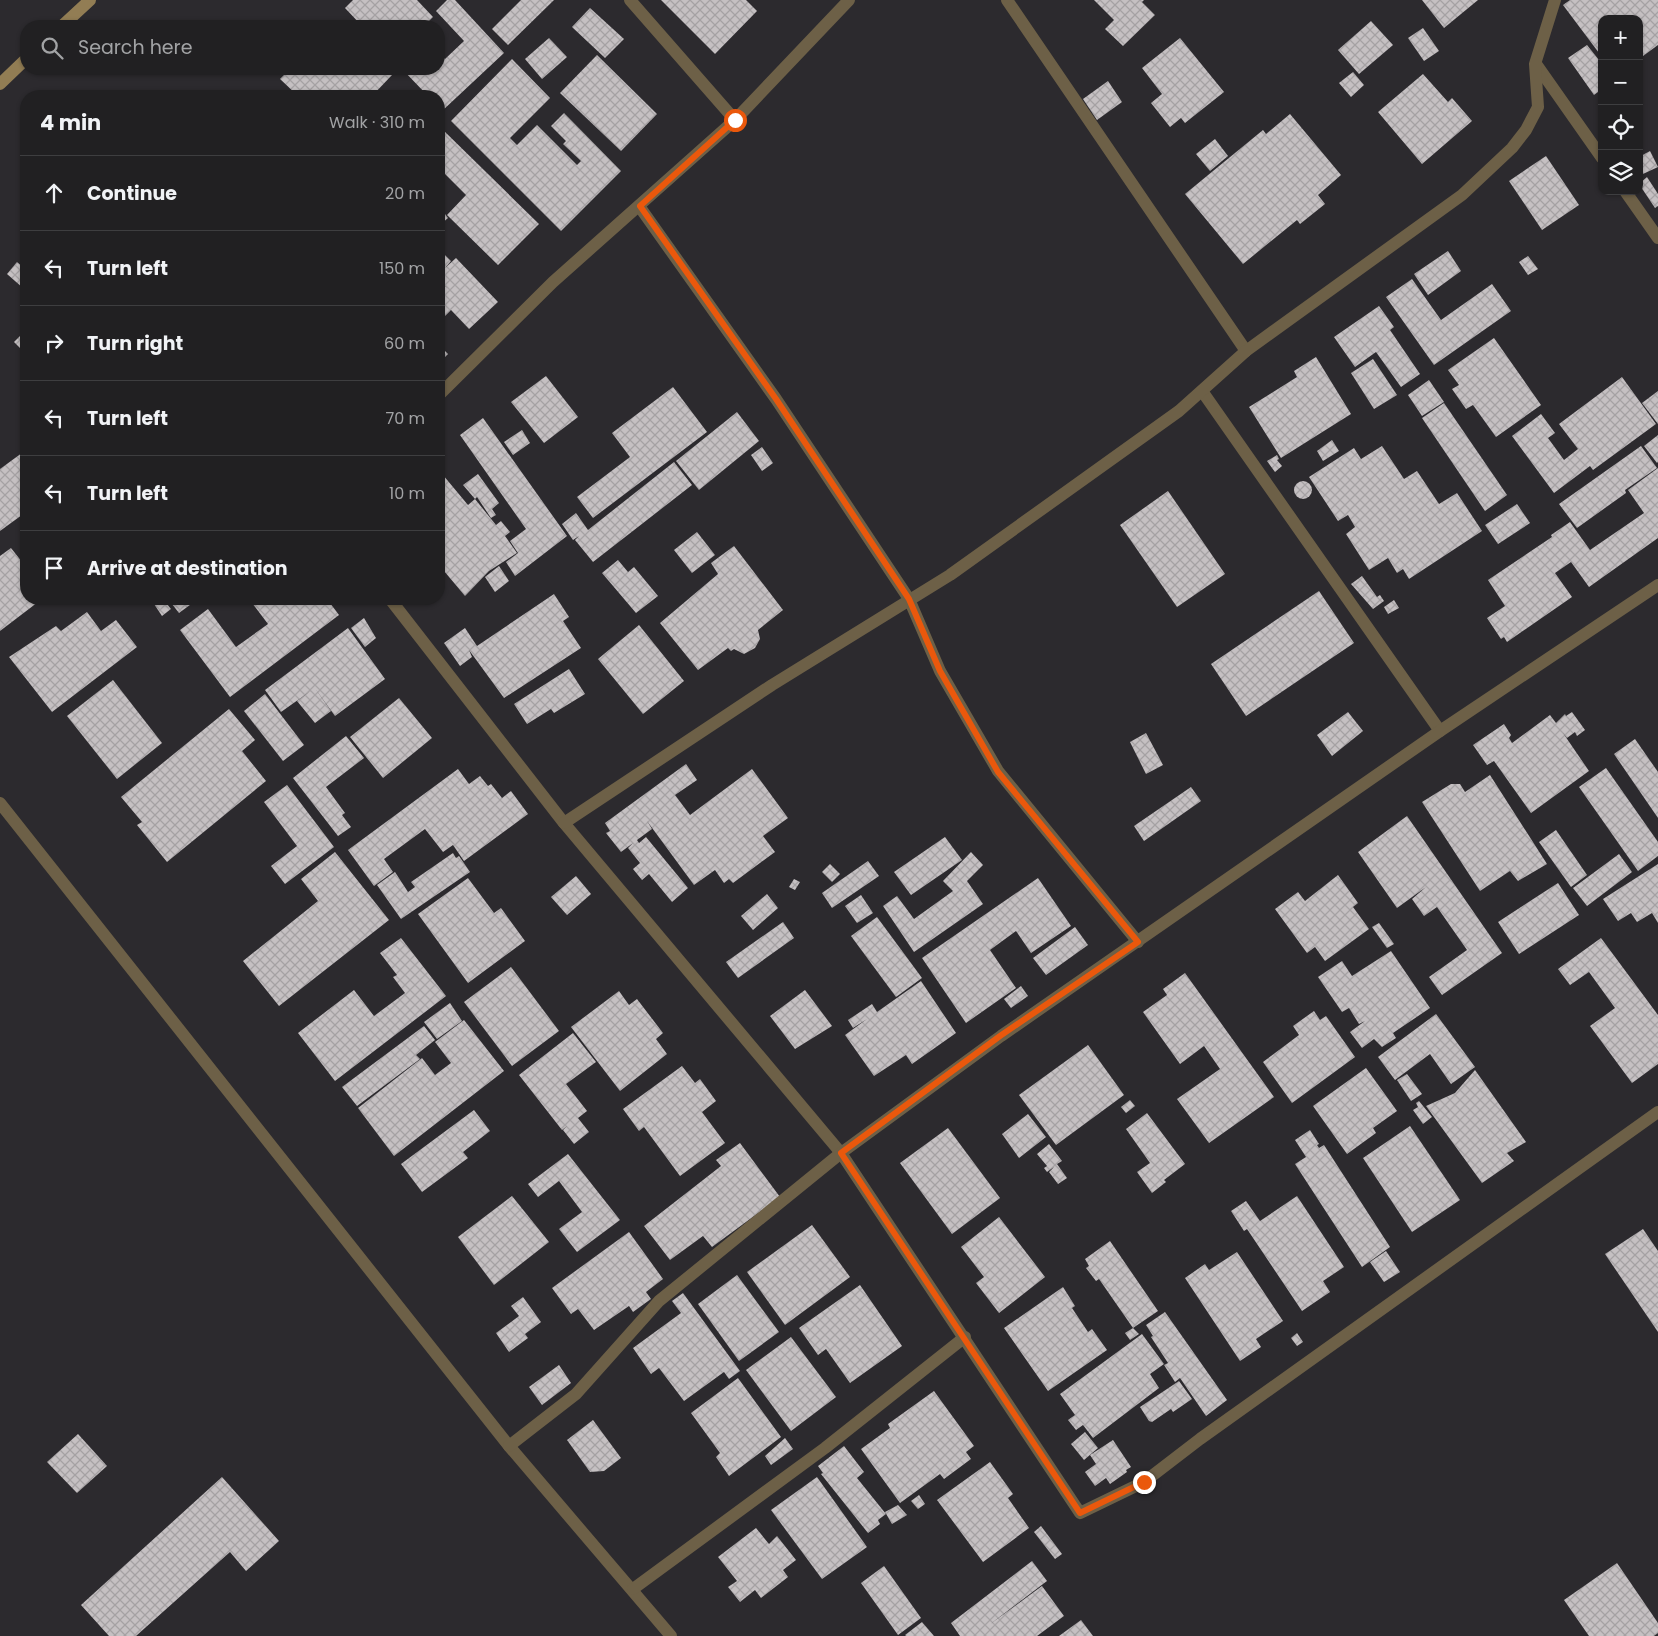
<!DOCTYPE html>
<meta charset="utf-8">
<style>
body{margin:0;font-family:Poppins,sans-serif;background:#29282a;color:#f1f3f6}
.controls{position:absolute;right:15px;top:15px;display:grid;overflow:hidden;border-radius:10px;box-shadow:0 1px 4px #0004}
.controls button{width:45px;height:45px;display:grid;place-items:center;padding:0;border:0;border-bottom:1px solid #3e3e40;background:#212022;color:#f1f3f6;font:25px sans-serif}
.stop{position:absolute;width:15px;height:15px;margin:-11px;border:4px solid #ea580c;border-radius:50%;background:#fff}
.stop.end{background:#ea580c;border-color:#fff;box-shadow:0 1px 5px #0008}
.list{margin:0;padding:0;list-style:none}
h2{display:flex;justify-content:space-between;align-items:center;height:65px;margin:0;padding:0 20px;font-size:21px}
h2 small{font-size:16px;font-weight:400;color:#a2a3a5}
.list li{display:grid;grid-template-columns:32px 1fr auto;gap:15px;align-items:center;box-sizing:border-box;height:75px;padding:0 20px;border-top:1px solid #3e3e40}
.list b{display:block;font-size:19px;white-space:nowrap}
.list em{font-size:16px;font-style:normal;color:#a2a3a5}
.icon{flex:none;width:28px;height:28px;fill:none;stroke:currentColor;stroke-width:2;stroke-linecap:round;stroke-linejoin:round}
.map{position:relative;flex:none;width:1658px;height:1636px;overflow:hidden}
.search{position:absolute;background:#212022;box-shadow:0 1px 4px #0004;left:20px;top:20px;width:425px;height:55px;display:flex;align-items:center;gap:12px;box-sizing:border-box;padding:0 18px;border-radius:20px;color:#a2a3a5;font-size:19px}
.panel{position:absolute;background:#212022;box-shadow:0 1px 4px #0004;left:20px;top:90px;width:425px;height:515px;border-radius:20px}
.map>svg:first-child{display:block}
.building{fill:url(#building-cross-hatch)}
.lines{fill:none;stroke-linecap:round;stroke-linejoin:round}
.minor{stroke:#6d6047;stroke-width:12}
.secondary{stroke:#927d54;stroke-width:12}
.route{stroke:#ea580c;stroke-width:6}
</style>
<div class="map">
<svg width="1658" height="1636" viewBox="0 0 1658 1636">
<defs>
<pattern id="building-cross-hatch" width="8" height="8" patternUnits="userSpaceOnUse" patternTransform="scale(1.25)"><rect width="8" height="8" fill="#c5c0c2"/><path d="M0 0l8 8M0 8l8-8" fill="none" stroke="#a5a1a3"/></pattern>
</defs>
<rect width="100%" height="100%" fill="#2c2a2e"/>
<g class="building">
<path d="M353,0H417L433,17L424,26H362L345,8Z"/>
<path d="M447,0H455L504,53L442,111L439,108V96H428L402,69H439V52L445,59L464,41L436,11Z"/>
<path d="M521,0H554L508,45L492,29Z"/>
<path d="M661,0H746L757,11L715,54Z"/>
<path d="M1094,0H1144L1142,2L1155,15L1123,46L1105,29L1114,20Z"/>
<path d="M1422,0H1478L1444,28Z"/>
<path d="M1570,0H1658V45L1639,59V19H1602V57L1563,5Z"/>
<path d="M590,8L624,39L605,58L572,27Z"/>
<path d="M1371,21L1393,45L1359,74L1338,50Z"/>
<path d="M1423,28L1439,51L1424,61L1408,38Z"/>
<path d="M549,38L567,57L542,79L525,59Z"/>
<path d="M1180,38L1224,92L1185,123L1181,118L1170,127L1151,103L1162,94L1142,68Z"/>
<path d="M1587,45L1599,60L1602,58V89L1594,95L1568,58Z"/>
<path d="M597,55L657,114L621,151L560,93Z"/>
<path d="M512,59L550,98L510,138L517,145L537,125L577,165L581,161L563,144L566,141L551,126L564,113L621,171L561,231L451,121Z"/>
<path d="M290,69H385L392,75L372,96H298L280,79Z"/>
<path d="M1353,72L1364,85L1351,97L1339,83Z"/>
<path d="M1423,74L1448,102L1452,98L1472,121L1422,164L1378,112Z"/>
<path d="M1108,81L1122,102L1097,120L1083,99Z"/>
<path d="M1290,114L1341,175L1318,195L1325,204L1300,224L1297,220L1243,264L1185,194L1263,130L1266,134Z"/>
<path d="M441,128L539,224L498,265L447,215L466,195L439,168V131Z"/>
<path d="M1215,139L1228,156L1210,171L1196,154Z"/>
<path d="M1650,151L1658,167L1643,174L1639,166V157Z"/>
<path d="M1546,156L1579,205L1542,230L1509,181Z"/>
<path d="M1647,177L1658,194V206L1655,208L1639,184Z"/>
<path d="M439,206L448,218L441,224L439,222Z"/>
<path d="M439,249L451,261L445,268L456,258L498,302L469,329L451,310L439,322V280L447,288L439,279Z"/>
<path d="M1448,251L1461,271L1428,295L1414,274Z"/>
<path d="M1528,256L1538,269L1528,275L1519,262Z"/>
<path d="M17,262L26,270V285L23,288L7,274Z"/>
<path d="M1412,279L1441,320L1492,284L1511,311L1434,365L1386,297Z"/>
<path d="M1379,306L1394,327L1390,330L1420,374L1401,387L1376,352L1355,367L1334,337Z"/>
<path d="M26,330V354L14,342Z"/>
<path d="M1494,338L1541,405L1496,437L1473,405L1466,409L1452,389L1459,385L1448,370Z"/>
<path d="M439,345L448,354L439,363Z"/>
<path d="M1316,357L1351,414L1281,458L1249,407L1297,377L1294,371Z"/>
<path d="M1373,359L1397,395L1374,409L1351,373Z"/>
<path d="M546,376L578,417L544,443L511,402Z"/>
<path d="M1622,377L1656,424L1593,470L1590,466L1554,493L1512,436L1541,414L1555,433L1548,438L1564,460L1578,449L1559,424Z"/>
<path d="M1429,380L1444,402L1422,416L1408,395Z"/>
<path d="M673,387L707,432L593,518L577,497L630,457L612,433Z"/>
<path d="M1658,391V424L1642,403Z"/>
<path d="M1444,403L1507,495L1485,511L1422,418Z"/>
<path d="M737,412L759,441L699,490L676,461Z"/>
<path d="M483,418L567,536L515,576L506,562L518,553L510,541L526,529L460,435Z"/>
<path d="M522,430L530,443L513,455L504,442Z"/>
<path d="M1658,435V462L1657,463L1644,446Z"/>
<path d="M1332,440L1339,451L1323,461L1317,451Z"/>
<path d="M1382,446L1404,479L1417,471L1439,504L1457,493L1482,531L1409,579L1403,569L1397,573L1388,558L1369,570L1346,534L1355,527L1348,515L1338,521L1309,477L1354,448L1361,459Z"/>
<path d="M1641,446L1657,468L1625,490L1626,493L1577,528L1559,504Z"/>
<path d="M762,447L773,463L762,471L751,455Z"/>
<path d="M26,450V512L0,531V469Z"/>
<path d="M1277,455L1279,459L1277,460L1282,466L1275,472L1267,461Z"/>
<path d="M674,462L692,485L593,562L575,540L579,536L573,540L562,524L576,513L588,530Z"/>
<path d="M1658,468V538L1589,587L1571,562L1555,573L1572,597L1507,642L1504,637L1501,639L1487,618L1505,606L1488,580L1552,537L1551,535L1570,522L1590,550L1644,513L1628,490Z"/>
<path d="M478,474L499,503L492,509L496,515L491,518L477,497L475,499L496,525L501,521L510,532L505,536L517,553L489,571L465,596L439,565V479L443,475L468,505L475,499L463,485Z"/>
<circle cx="1303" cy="490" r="9"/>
<path d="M1168,491L1225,574L1177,607L1120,525Z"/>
<path d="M1517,504L1530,523L1498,544L1485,525Z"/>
<path d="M697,532L715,555L692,573L674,550Z"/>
<path d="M734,546L783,610L758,630L760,639L755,648L744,654L734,649L731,651L728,648L698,670L660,623L718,574L711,563Z"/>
<path d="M11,548L26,567V599H42L0,631V556Z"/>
<path d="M618,560L628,572L634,567L658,596L636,613L602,573Z"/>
<path d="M499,566L509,581L495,592L485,577Z"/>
<path d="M1362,576L1377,597L1380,595L1384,601L1373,609L1351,584Z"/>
<path d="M1319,591L1354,643L1246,716L1211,664Z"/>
<path d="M554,594L569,617L563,621L581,648L504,698L469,650L472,657L460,666L444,643L465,628L477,646Z"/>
<path d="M155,599H163L171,609L162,616L152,601Z"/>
<path d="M168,599H198L179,613Z"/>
<path d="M249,599H327L339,615L230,697L180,630L208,609L236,647L268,624Z"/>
<path d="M1394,600L1399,608L1388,614L1384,607Z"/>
<path d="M87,612L101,631L116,620L137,647L52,712L9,657L56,626L61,631Z"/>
<path d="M364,618L376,638L365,647L351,628Z"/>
<path d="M639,625L684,681L643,714L598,659Z"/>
<path d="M348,628L385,679L335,716L314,687L331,711L315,723L297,701L312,690L281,712L265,690Z"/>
<path d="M569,669L585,694L554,713L551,709L527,724L514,704Z"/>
<path d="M113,680L162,743L117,779L67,716Z"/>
<path d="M265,694L304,745L283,761L244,711Z"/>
<path d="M399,698L432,738L383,778L350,737Z"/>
<path d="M229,709L255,740L242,751L266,781L167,862L137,825L142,822L121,797Z"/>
<path d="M1348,712L1363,731L1332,756L1317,735Z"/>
<path d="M1572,712L1585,730L1577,736L1575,732L1567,738L1563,733L1589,771L1531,813L1494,761L1487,765L1473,745L1504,724L1511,735L1509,738L1512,743L1550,715L1556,723L1565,714L1566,716Z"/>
<path d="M1146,733L1163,765L1146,774L1130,742Z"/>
<path d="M346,736L364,758L326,787L345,813L342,815L351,827L338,836L293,778Z"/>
<path d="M1635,739L1658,772V818L1614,754Z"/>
<path d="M686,764L697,780L675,795L690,815L752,769L788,818L763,836L775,852L733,883L729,879L724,883L715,870L694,885L647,821L652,829L637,840L639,843L646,837L688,888L672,902L649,874L642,880L633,869L640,863L628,848L633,843L621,852L606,833L610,831L605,823Z"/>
<path d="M1606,768L1658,842V856L1638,871L1579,787Z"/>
<path d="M458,769L469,784L480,776L488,786L491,784L502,798L511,791L528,814L464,861L453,845L443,852L425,829L384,859L393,872L374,886L348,850Z"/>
<path d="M1490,775L1547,864L1518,881L1510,871L1480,891L1422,802L1451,784H1460L1465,792Z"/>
<path d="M287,785L334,847L285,884L271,866L297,846L264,802Z"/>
<path d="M1191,787L1201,801L1144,841L1134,826Z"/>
<path d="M1407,816L1502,953L1442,995L1429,977L1467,950L1437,907L1424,916L1412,899L1426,887L1397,908L1358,852Z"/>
<path d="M1556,830L1587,875L1571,887L1539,842Z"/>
<path d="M945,837L962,860L911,895L894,872Z"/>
<path d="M335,852L389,920L279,1006L243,961L318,901L301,879Z"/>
<path d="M971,852L983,865L967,881L983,904L914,952L883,906L897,896L914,919L953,891L943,881Z"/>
<path d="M453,853L456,858L459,856L470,872L401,919L377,885L395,872L408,892L415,887L411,882Z"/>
<path d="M1619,854L1632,872L1587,906L1573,888Z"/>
<path d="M868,861L879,876L832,908L822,893Z"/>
<path d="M830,864L840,874L832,882L822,872Z"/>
<path d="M1658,864V923L1652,913L1637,922L1631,913L1618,921L1603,899Z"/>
<path d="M1338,875L1358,903L1353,907L1369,929L1325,961L1315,947L1307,953L1275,909L1298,892L1305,901Z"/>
<path d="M576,876L591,894L567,915L551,897Z"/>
<path d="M468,878L494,913L501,908L525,941L468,983L418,914Z"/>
<path d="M1038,878L1071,926L1031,953L1016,931L990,950L1016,988L966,1023L922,958Z"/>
<path d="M794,879L800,882L795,890L789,887Z"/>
<path d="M1558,883L1579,915L1519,954L1498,922Z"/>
<path d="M767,894L778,908L753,930L741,916Z"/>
<path d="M861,895L873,913L857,923L845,906Z"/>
<path d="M877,917L922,978L896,997L851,936Z"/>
<path d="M783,922L794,938L738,978L726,962Z"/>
<path d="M1379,923L1394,944L1387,948L1372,927Z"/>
<path d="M1075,927L1088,945L1046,975L1033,958Z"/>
<path d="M401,938L446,996L335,1081L298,1033L354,990L374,1016L405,993L393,977L397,975L380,953Z"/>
<path d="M1601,938L1658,1015V1064L1632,1083L1590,1026L1615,1008L1589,972L1570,985L1558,969Z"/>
<path d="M1391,951L1430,1008L1393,1033L1396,1038L1382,1047L1374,1039L1362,1048L1350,1032L1365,1021L1359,1024L1349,1008L1342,1012L1318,977L1342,961L1352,976Z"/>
<path d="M511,967L559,1031L512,1066L464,1002Z"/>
<path d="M1185,973L1274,1097L1209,1143L1177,1099L1220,1069L1204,1046L1180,1064L1143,1012L1167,995L1163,989Z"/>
<path d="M921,981L956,1033L912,1064L906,1055L874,1076L845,1035L867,1019L853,1028L848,1020L872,1004L877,1012Z"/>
<path d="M1021,986L1028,996L1011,1008L1004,999Z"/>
<path d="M805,990L832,1026L795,1049L770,1016Z"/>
<path d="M619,991L629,1005L637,999L663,1033L656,1039L667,1054L620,1091L571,1027Z"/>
<path d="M450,1003L462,1021L437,1039L424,1022Z"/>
<path d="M1314,1011L1320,1020L1326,1016L1355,1057L1292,1103L1263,1062L1299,1035L1293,1026Z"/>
<path d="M1436,1014L1475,1067L1451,1084L1430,1054L1395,1080L1378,1057Z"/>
<path d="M464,1020L504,1071L394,1156L358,1108L422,1058L435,1075L451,1063L435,1042Z"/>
<path d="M424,1026L435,1040L416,1055L420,1059L357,1106L342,1087Z"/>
<path d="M573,1033L596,1062L566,1084L587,1111L578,1118L589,1132L574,1144L563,1130L567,1126L562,1130L519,1075Z"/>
<path d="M1088,1045L1124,1095L1056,1145L1019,1095Z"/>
<path d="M682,1066L695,1083L700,1079L716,1101L702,1112L725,1143L680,1176L644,1127L639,1131L623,1109Z"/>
<path d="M1366,1068L1397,1111L1373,1128L1376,1133L1347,1154L1313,1106Z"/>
<path d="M1475,1070L1526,1142L1507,1153L1514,1161L1482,1183L1426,1106L1455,1093Z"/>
<path d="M1407,1074L1422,1094L1411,1101L1397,1080Z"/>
<path d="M1130,1100L1135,1106L1126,1113L1121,1107Z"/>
<path d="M1419,1101L1432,1117L1423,1124L1413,1110L1418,1107L1416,1103Z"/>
<path d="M474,1110L490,1131L463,1152L468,1158L422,1192L401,1164Z"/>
<path d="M1147,1113L1185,1164L1164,1180L1166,1182L1152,1193L1137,1172L1150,1163L1126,1129Z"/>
<path d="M1028,1114L1046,1137L1019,1158L1002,1134Z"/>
<path d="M1410,1126L1460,1200L1412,1232L1363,1158Z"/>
<path d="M948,1128L1000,1198L952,1234L900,1163Z"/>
<path d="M1310,1130L1319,1144L1317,1145L1319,1148L1324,1145L1390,1247L1362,1267L1295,1164L1306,1157L1295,1140Z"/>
<path d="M740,1143L780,1197L712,1247L703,1236L670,1260L644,1226L721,1166L716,1160Z"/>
<path d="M1049,1144L1062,1161L1057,1164L1067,1178L1058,1184L1049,1172L1054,1167L1047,1172L1044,1168L1047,1166L1037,1154Z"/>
<path d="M568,1154L620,1220L577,1252L559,1229L582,1212L559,1181L538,1197L528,1184Z"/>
<path d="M512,1196L549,1242L494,1285L458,1237Z"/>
<path d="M1297,1196L1344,1267L1323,1281L1330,1292L1302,1311L1247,1229L1244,1231L1231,1211L1246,1201L1260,1221Z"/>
<path d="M999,1217L1045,1277L999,1313L976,1283L984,1277L961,1247Z"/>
<path d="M812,1225L850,1277L785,1325L747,1272Z"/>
<path d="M1643,1229L1658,1251V1332L1605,1254Z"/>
<path d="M629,1232L663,1279L646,1292L651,1299L633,1312L629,1306L594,1330L578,1309L571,1314L552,1288Z"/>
<path d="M1110,1241L1158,1311L1133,1328L1139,1334L1130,1340L1125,1333L1133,1328L1099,1279L1096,1281L1086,1268L1089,1266L1085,1259Z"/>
<path d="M1386,1251L1400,1272L1384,1282L1370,1262Z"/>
<path d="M1237,1252L1283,1321L1256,1339L1261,1347L1240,1361L1185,1278L1205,1264L1209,1270Z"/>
<path d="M737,1275L779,1332L739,1361L698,1304Z"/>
<path d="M860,1285L902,1346L850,1383L826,1349L818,1355L799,1328Z"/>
<path d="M1063,1287L1075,1306L1072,1308L1088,1332L1092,1329L1107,1350L1048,1391L1004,1328Z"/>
<path d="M683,1293L740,1371L729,1379L724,1372L684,1401L659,1368L651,1374L633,1348L681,1313L672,1301Z"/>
<path d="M523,1297L541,1322L525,1334L528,1338L509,1352L496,1333L519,1316L511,1306Z"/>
<path d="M1165,1312L1227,1400L1206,1416L1180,1378L1175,1382L1164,1365L1168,1363L1151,1337L1153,1336L1146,1325Z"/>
<path d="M1297,1333L1303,1342L1297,1346L1291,1338Z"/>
<path d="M1142,1334L1164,1364L1150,1374L1159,1388L1093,1438L1083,1425L1076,1430L1068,1420L1075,1415L1060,1394Z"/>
<path d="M791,1337L836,1397L791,1431L746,1370Z"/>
<path d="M559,1365L571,1383L542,1405L529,1387Z"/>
<path d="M738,1378L781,1437L729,1476L716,1457L720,1453L691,1413Z"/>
<path d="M1179,1381L1192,1399L1173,1412L1171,1409L1152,1422L1149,1421L1140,1407Z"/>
<path d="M934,1391L974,1446L966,1452L971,1459L944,1479L940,1474L900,1503L861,1449L890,1428L888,1424Z"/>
<path d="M593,1420L621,1458L604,1471L590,1472L567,1440Z"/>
<path d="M1085,1432L1098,1448L1084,1460L1071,1444Z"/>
<path d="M78,1434L107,1466L77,1493L47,1462Z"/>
<path d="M785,1438L793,1449L771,1465L765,1456Z"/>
<path d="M1113,1440L1131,1467L1126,1470L1127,1472L1110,1484L1106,1478L1095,1486L1085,1472L1096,1464L1090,1455Z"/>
<path d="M844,1446L864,1472L857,1478L886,1514L878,1520L880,1524L868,1533L821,1474L823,1473L818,1466Z"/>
<path d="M990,1462L1013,1494L1008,1498L1029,1528L983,1562L937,1500Z"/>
<path d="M222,1477L279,1541L246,1571L230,1552L136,1636H109L81,1605Z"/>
<path d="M817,1477L867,1547L822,1579L771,1510Z"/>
<path d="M919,1495L925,1504L918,1509L911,1501Z"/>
<path d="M898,1505L907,1515L892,1524L885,1512Z"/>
<path d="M1041,1526L1062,1554L1055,1559L1034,1532Z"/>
<path d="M756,1528L769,1544L777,1536L796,1560L783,1570L788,1577L761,1598L755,1590L740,1602L728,1587L737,1581L718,1557Z"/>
<path d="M1032,1561L1047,1581L989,1625L1042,1586L1064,1616L1037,1636H960L951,1623Z"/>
<path d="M1617,1563L1658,1623V1633L1654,1636H1589L1564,1600Z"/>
<path d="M884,1566L921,1618L898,1635L861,1583Z"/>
<path d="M1081,1620L1093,1636H1059Z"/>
<path d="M922,1622L934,1636H906L905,1635Z"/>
</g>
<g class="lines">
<g class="minor">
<path d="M630,0L735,120"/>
<path d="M1007,0L1246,351"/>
<path d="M1536,64L1602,158"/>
<path d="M1625,191L1658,238"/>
<path d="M639,206L776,399L909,599L940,671L998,771L1138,942"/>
<path d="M1202,391L1440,731"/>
<path d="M439,395L553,282L735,120L849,0"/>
<path d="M390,599L564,823L841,1153L1080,1513L1144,1482L1200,1439L1658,1112"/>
<path d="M0,803L509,1446L671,1636"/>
<path d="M564,823L772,685L950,575L1179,411L1246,351L1462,195L1512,148L1526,130L1538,107L1535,64L1555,0"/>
<path d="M509,1446L576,1394L659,1301L841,1153L1001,1036L1440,731L1658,585"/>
<path d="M633,1589L825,1448L965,1337"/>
</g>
<g class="secondary">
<path d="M62,26L90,0"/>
<path d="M0,84L26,59"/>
</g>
</g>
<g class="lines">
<path class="route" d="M735,120L640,206L776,399L909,599L940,671L998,772L1138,942L1000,1036L841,1153L1080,1513L1144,1482"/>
</g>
</svg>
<div class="controls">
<button>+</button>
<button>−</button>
<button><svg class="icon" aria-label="locate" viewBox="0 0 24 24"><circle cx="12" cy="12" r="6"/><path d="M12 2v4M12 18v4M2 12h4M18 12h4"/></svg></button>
<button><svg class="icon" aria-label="layers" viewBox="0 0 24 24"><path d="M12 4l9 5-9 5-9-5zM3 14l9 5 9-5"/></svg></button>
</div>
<div class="stop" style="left:735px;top:120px"></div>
<div class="stop end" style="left:1144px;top:1482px"></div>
<div class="search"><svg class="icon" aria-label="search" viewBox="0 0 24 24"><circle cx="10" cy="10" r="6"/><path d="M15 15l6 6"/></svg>Search here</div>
<section class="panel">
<h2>4 min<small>Walk · 310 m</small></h2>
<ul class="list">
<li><svg class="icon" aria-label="ahead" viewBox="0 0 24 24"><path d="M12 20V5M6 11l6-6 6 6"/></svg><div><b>Continue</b></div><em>20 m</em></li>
<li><svg class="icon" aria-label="left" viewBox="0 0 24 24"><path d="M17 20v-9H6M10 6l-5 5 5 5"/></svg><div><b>Turn left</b></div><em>150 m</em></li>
<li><svg class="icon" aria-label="right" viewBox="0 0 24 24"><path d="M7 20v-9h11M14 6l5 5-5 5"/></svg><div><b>Turn right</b></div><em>60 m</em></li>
<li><svg class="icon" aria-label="left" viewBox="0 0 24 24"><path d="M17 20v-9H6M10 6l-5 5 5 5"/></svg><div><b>Turn left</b></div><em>70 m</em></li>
<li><svg class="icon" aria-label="left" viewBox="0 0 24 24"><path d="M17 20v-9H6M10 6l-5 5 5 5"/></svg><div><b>Turn left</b></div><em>10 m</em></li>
<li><svg class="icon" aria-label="arrive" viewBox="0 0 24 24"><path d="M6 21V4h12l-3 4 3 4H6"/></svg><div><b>Arrive at destination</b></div></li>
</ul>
</section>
</div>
